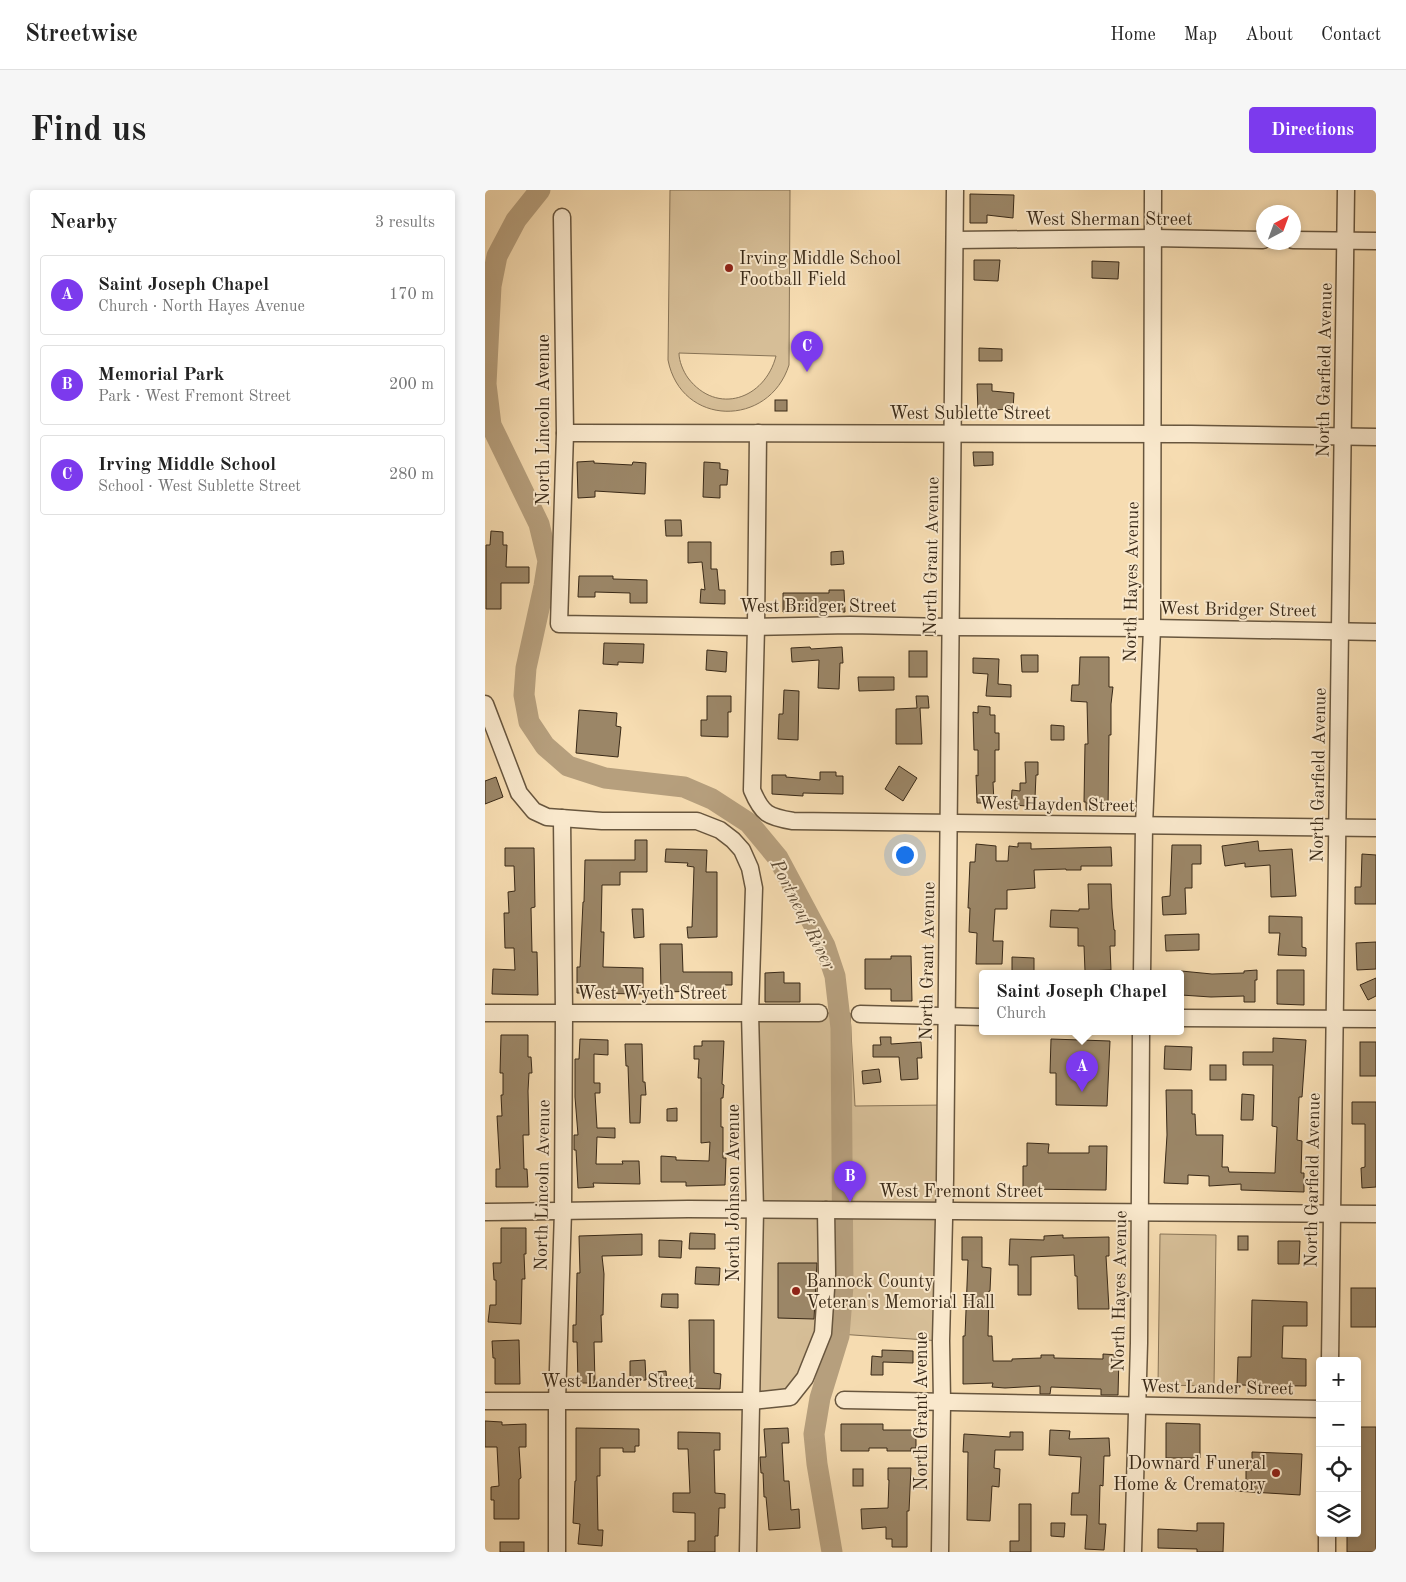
<!DOCTYPE html>
<meta charset="utf-8">
<style>
body{margin:0;font-family:"Old Standard TT",serif;background:#f6f6f6;color:#222}
.controls{position:absolute;right:15px;bottom:15px;display:grid;overflow:hidden;border-radius:5px;box-shadow:0 2px 8px #0003}
.controls button{width:45px;height:45px;display:grid;place-items:center;padding:0;border:0;border-bottom:1px solid #e0e0e0;background:#fff;color:#222;font:25px sans-serif}
.compass{position:absolute;left:771px;top:15px;width:45px;height:45px;border-radius:50%;background:#fff;box-shadow:0 2px 8px #0003;rotate:41deg}
.you{position:absolute;left:419px;top:664px;width:18px;height:18px;margin:-12px;border:4px solid #fff;border-radius:50%;background:#1a73e8;box-shadow:0 0 0 8px #1a73e833}
.badge{display:grid;place-items:center;width:32px;height:32px;border-radius:50%;background:#7c3aed;color:#fff;font-size:16px;font-weight:700}
.pin{position:absolute;translate:-50% -41px;filter:drop-shadow(0 1px 2px #0008)}
.pin::after{content:'';position:absolute;top:26px;width:18px;height:15px;background:inherit;clip-path:polygon(0 0,100% 0,50% 100%)}
.popup{position:absolute;left:494px;top:780px;width:205px;height:65px;box-sizing:border-box;display:grid;place-content:center;border-radius:5px;background:#fff;filter:drop-shadow(0 1px 4px #0005);font-size:16px;white-space:nowrap;color:#767676}
.popup b{font-size:19px;color:#222}
.popup::after{content:'';position:absolute;left:50%;top:100%;margin-left:-10px;border:10px solid transparent;border-top-color:#fff}
.list{margin:0;padding:0;list-style:none}
h2{display:flex;justify-content:space-between;align-items:center;height:65px;margin:0;padding:0 20px;font-size:21px}
h2 small{font-size:16px;font-weight:400;color:#767676}
.list li{display:grid;grid-template-columns:32px 1fr auto;gap:15px;align-items:center;box-sizing:border-box;height:80px;margin:0 10px 10px;padding:0 10px;border:1px solid #e0e0e0;border-radius:5px}
.list b{display:block;font-size:19px;white-space:nowrap}
.list p{margin:0;font-size:16px;white-space:nowrap;color:#767676}
.list em{font-size:16px;font-style:normal;color:#767676}
.icon{flex:none;width:28px;height:28px;fill:none;stroke:currentColor;stroke-width:2;stroke-linecap:round;stroke-linejoin:round}
.map{position:relative;flex:none;width:891px;height:1362px;overflow:hidden;border-radius:5px}
header{display:flex;align-items:center;gap:30px;box-sizing:border-box;height:70px;padding:0 25px;background:#fff;border-bottom:1px solid #e0e0e0}
header strong{font-size:24px}
nav{display:flex;gap:28px;margin-inline-start:auto;font-size:18px}
.intro{display:flex;align-items:center;justify-content:space-between;box-sizing:border-box;height:120px;padding:0 30px}
h1{margin:0;font-size:35px}
.button{padding:12px 22px;border-radius:5px;background:#7c3aed;color:#fff;font-size:18px;font-weight:700}
main{display:flex;gap:30px;padding:0 30px}
aside{flex:1;background:#fff;border-radius:5px;box-shadow:0 2px 8px #0003}
.map>svg:first-child{display:block}
.green{fill:#d6be97;stroke:#887457;fill-rule:evenodd}
.lines{fill:none;stroke-linecap:round;stroke-linejoin:round}
.river{stroke:#b69f7d;stroke-width:21}
.building{fill:#9b8667;stroke:#392917}
.minor-casing{stroke:#68563e;stroke-width:19}
.minor{stroke:#f9e8cc;stroke-width:16}
.poi-dot{fill:#8f2418;stroke:#f9e8cc;stroke-width:2}
.labels{text-anchor:middle;stroke-width:4;stroke-linejoin:round;paint-order:stroke}
.street-label{font-size:18px;fill:#392917;stroke:#f9e8cc}
.poi-label{font-size:18px;fill:#392917;stroke:#f9e8cc;text-anchor:start}
.water-label{font-size:19px;font-style:italic;fill:#5e4c36;stroke:#f9e8cc}
</style>
<header>
<strong>Streetwise</strong>
<nav><a>Home</a><a>Map</a><a>About</a><a>Contact</a></nav>
</header>
<div class="intro"><h1>Find us</h1><a class="button">Directions</a></div>
<main>
<aside>
<h2>Nearby<small>3 results</small></h2>
<ul class="list">
<li><span class="badge">A</span><div><b>Saint Joseph Chapel</b><p>Church · North Hayes Avenue</p></div><em>170 m</em></li>
<li><span class="badge">B</span><div><b>Memorial Park</b><p>Park · West Fremont Street</p></div><em>200 m</em></li>
<li><span class="badge">C</span><div><b>Irving Middle School</b><p>School · West Sublette Street</p></div><em>280 m</em></li>
</ul>
</aside>
<div class="map">
<svg width="891" height="1362" viewBox="0 0 891 1362">
<rect width="100%" height="100%" fill="#f6dcb1"/>
<filter id="stains"><feTurbulence type="fractalNoise" baseFrequency=".004" numOctaves="4"/><feColorMatrix values="0 0 0 0 .2 0 0 0 0 .09 0 0 0 0 .02 0 0 0 .5 -.17"/></filter>
<radialGradient id="worn" r=".72"><stop offset=".6" stop-color="#630" stop-opacity="0"/><stop offset="1" stop-color="#630" stop-opacity=".3"/></radialGradient>
<g class="green">
<path d="M185,0H305L304,175C284,238 196,237 183,170ZM194,163L290,166H291C280,209 232,226 203,188C198,181 194,171 194,163Z"/>
<path d="M265,823H365L370,916L460,915L456,1151L339,1143L305,1207L267,1211Z"/>
<path d="M675,1044L731,1045L729,1196L673,1195Z"/>
</g>
<g class="lines">
<path class="river" d="M55,0L31,30L12,66L6,96L1,194L6,235L54,334L63,371L59,396L41,478L39,505L44,532L60,556L83,576L120,588L199,597L227,609L264,633L293,668L340,756L350,786L356,838L358,1096L354,1146L335,1208L329,1244L332,1274L347,1362"/>
</g>
<g class="building">
<path d="M485,4L529,5L528,28L502,25V33H485Z"/>
<path d="M489,70H515L513,91L489,90Z"/>
<path d="M607,71L634,72L633,89L607,88Z"/>
<path d="M494,158L517,159V171H494Z"/>
<path d="M492,194H507V201L529,203L528,219L507,220V221H493Z"/>
<rect x="290" y="210" width="12" height="11"/>
<path d="M488,262H508V275L489,276Z"/>
<path d="M109,271V273L147,275L148,272L161,273L160,304L110,301V307L93,308L92,272Z"/>
<path d="M219,272L235,273V279L243,280L242,295H235V308L218,307Z"/>
<path d="M180,330H196L197,346H181Z"/>
<path d="M6,341L18,342V355H22L21,377H44V393H16V419H1V355H5Z"/>
<path d="M203,352H226V379H232L234,400H240V414L215,413L216,399L220,400L217,372L203,373Z"/>
<path d="M358,361L359,374L346,375V362Z"/>
<path d="M94,386H128V389L162,390V413H145V403L110,402V407H93Z"/>
<path d="M344,400H359L360,422H298V403H344Z"/>
<path d="M119,453L159,454L158,473L133,472V475L118,474Z"/>
<path d="M325,457L326,459L357,457L358,473H355L354,499L333,498L334,470L307,472L306,458Z"/>
<path d="M222,460L242,462L241,482L221,480Z"/>
<rect x="424" y="461" width="18" height="26"/>
<path d="M536,465H553V482H537Z"/>
<path d="M595,467H624V497H628L626,514V545H624L623,620H601V612H599L600,554H603L602,512L586,511L587,495H594Z"/>
<path d="M488,468L514,469L513,494L526,495V507L501,506L503,484L488,483Z"/>
<path d="M373,487H409V500L374,501Z"/>
<path d="M299,500L314,501L313,550L293,549L294,524H298Z"/>
<path d="M222,506H246V522H243V547L216,546V530H222Z"/>
<path d="M431,506H443L444,518H435L437,554H411V519L432,518Z"/>
<path d="M493,516L505,517V525H510V543H514V560H510V592H508L509,613H492L491,585L493,586V560H489L488,522L493,523Z"/>
<path d="M94,520L132,523L131,536L136,537L133,567L91,563Z"/>
<path d="M566,535L579,536V550H566Z"/>
<path d="M540,572H553V585H551L550,608L544,607L543,616L526,615L527,600L535,601V593H541Z"/>
<path d="M414,576L432,588L418,611L400,599Z"/>
<path d="M335,582H351V586H358V604L318,603V606L287,604V585H301V587L335,590Z"/>
<path d="M11,587L18,607L0,614V591Z"/>
<path d="M150,650H162V682H135V695H117L116,742H119L118,777L158,778V804L92,803V777H95L98,712H99L100,670H150Z"/>
<path d="M773,651L774,661L807,659L811,706L786,707L785,675L760,677V673L740,676L737,656Z"/>
<path d="M533,653H546V659L626,657L627,676H596V680H581V679L549,680L550,698L522,700V719H510L508,751H518L517,774H491L492,743L484,742L485,718H483L485,672H490L491,654L511,656V671H523L524,656L533,657Z"/>
<path d="M687,655H716V674H707V698H700L701,724L678,725L677,707L685,706Z"/>
<path d="M20,658H49L50,717L46,718L47,762H52L53,805L7,804L8,779L30,780L29,758H20L19,723H24L23,702L30,701L29,676H20Z"/>
<path d="M181,659L222,660L221,682H232V747L203,748L202,737H207L209,677L202,676L203,673L180,672Z"/>
<path d="M877,664L891,665V714H870V697H876Z"/>
<path d="M603,694H626L627,718L629,740H630V756H625L626,780L600,781L599,756H593V738L565,737L566,720L594,721V719H604Z"/>
<path d="M147,719H158L159,747L149,748Z"/>
<path d="M784,726L817,727V757L821,758V766L793,765L795,743H784Z"/>
<path d="M714,744V760L681,761L680,745Z"/>
<path d="M891,752V779L872,780L871,753Z"/>
<path d="M175,754H197L198,782H247V795H240V804H225V801L176,802Z"/>
<path d="M406,766H426L427,811H406V799H380V769H406Z"/>
<path d="M527,767L549,768V782L527,781Z"/>
<path d="M772,780V790H770V812H759V806L726,807L696,805V781L727,784L759,783V781Z"/>
<path d="M792,780H819V815L792,814Z"/>
<path d="M299,782V793H315V812H280V783Z"/>
<path d="M891,788V806L883,810L875,795Z"/>
<path d="M16,845H43V867H46L47,883H44L43,901L44,945H38L39,979H42L43,997H11V979H15L12,926H17L16,905H18V883H15Z"/>
<path d="M395,847H406V854L436,852L437,868H432L433,889L416,890L414,867H388V855H396Z"/>
<path d="M788,848L821,850L817,907H814L812,950L817,951L816,983H819V1002L756,1000V994L724,996V986L703,985V994L679,993L682,945L681,900H707V924H710L711,945H738L737,977H743L744,982L790,983L792,937L787,936L788,875H758V862H788Z"/>
<path d="M95,849L123,850V865L109,864V893H115V903H110L112,938H130V948L112,947L111,974H138L137,971H154L155,994L108,993L109,997L93,998L91,960H89V945H93L90,907V869H94Z"/>
<path d="M566,849L625,851L622,916L571,915V883H565Z"/>
<path d="M217,851H239L237,894L239,895L238,908H236V937H238V968H241L240,995L201,996V992H176V966L191,967V970L224,971L225,952L216,953V888H213L214,869H209V856H217Z"/>
<rect x="875" y="852" width="16" height="34"/>
<path d="M140,854H157L158,892H160L161,905H156L155,933H145L143,876H141Z"/>
<path d="M680,856L707,857L706,880L679,879Z"/>
<rect x="725" y="875" width="16" height="15"/>
<path d="M394,879L396,892L378,894L377,881Z"/>
<path d="M757,904L769,905L768,930H756Z"/>
<path d="M867,912H891V997L877,998L876,978L880,977V934H867Z"/>
<path d="M192,918V931H182V919Z"/>
<path d="M542,953L564,954L563,963H604V956H622L621,1000L538,999V976H542Z"/>
<path d="M16,1038H41V1064H39L40,1089H37L36,1134L3,1132L5,1115H11V1090H9L8,1073H16Z"/>
<path d="M205,1043L230,1044V1059H204Z"/>
<path d="M157,1044V1065L117,1066L119,1084L118,1125H116L117,1152H109L110,1193H93L92,1152H88V1135H91L92,1083H95L94,1046Z"/>
<path d="M578,1045V1048L624,1047V1066H621L624,1119H593L592,1086H590L589,1065L546,1067V1105H533V1075H524L525,1049L559,1050V1046Z"/>
<rect x="753" y="1046" width="10" height="14"/>
<path d="M477,1047H497V1077L506,1078L505,1101H504L503,1146H507L508,1171H527V1169L556,1168V1165H569V1168L618,1169V1164L634,1165L633,1205H616V1199L566,1197L565,1204H555V1196L520,1198L507,1197L508,1193L478,1194V1146H480L483,1070H477Z"/>
<path d="M174,1050L197,1051L196,1068L174,1067Z"/>
<path d="M793,1051H815L814,1074H793Z"/>
<path d="M293,1073H332L329,1129L293,1128Z"/>
<path d="M211,1077L235,1078L234,1095L210,1094Z"/>
<rect x="866" y="1098" width="25" height="39"/>
<path d="M177,1104H193V1118L176,1117Z"/>
<path d="M767,1110L822,1112V1136H798L797,1168L821,1169V1196L752,1195L753,1167H766Z"/>
<path d="M204,1130H229V1183L236,1184L235,1199L203,1198L205,1182Z"/>
<path d="M34,1150L35,1194H10V1168H8L7,1151Z"/>
<path d="M397,1160L428,1161V1173L398,1172V1185H386L387,1166L397,1167Z"/>
<path d="M160,1170L161,1190L145,1191V1171Z"/>
<path d="M181,1181L182,1194H170V1182Z"/>
<path d="M0,1231L17,1232V1235L41,1234V1257H34L36,1288L34,1289V1329H9V1310H6V1297L14,1296L12,1257H0Z"/>
<path d="M681,1233L715,1234V1268H681Z"/>
<path d="M356,1234H398V1240H431V1258H426V1261H402V1258H384V1261H356Z"/>
<path d="M872,1237H891V1362H862V1343H872Z"/>
<path d="M91,1238L154,1239V1256H150V1262H138V1258H115V1286H112L113,1340H118L117,1356L93,1354L95,1334L88,1333L90,1291H91Z"/>
<path d="M303,1238L304,1253H297L299,1291H304L306,1320L314,1319L315,1338L284,1340L281,1307H279L278,1283H276L275,1267H281L279,1239Z"/>
<path d="M565,1240L585,1241L584,1249L624,1248L625,1266H619L618,1296L615,1295L614,1334H621L619,1360L600,1359L602,1325H586L587,1303H594L596,1267L564,1265Z"/>
<path d="M193,1242L235,1243V1260H229L230,1303L240,1304V1318H234L233,1346H230V1362H203V1351H210V1323L188,1322V1303H205L203,1259H193Z"/>
<path d="M525,1242H538V1260H510L509,1278L515,1279L514,1297L507,1296L505,1331L482,1330L483,1262H478L479,1244L525,1247Z"/>
<path d="M767,1262L817,1264L815,1305L750,1301V1292H761V1280H767Z"/>
<path d="M403,1278H426L424,1321H422V1357H407V1349H401V1337L377,1339L376,1319L403,1318L404,1290H403Z"/>
<rect x="368" y="1279" width="10" height="17"/>
<path d="M534,1314H546V1362H525V1351H534Z"/>
<path d="M566,1333H580L579,1347L566,1346Z"/>
<path d="M712,1333H739L738,1362H712V1359L673,1358V1339L712,1341Z"/>
<rect x="15" y="1352" width="24" height="10"/>
</g>
<g class="lines">
<g class="minor-casing">
<g id="minor">
<path d="M77,27L80,243L74,434L271,437L365,435L465,437L667,438L891,442"/>
<path d="M470,50L668,48L778,50"/>
<path d="M808,50L891,51"/>
<path d="M80,243L706,244L891,247"/>
<path d="M273,243L271,437L267,600C277,624 283,627 308,631L891,638"/>
<path d="M0,514L34,603L49,621L62,627L117,631H212L235,640L248,650L257,660L265,678L269,698L265,823L270,1020L263,1362"/>
<path d="M657,783L659,636L667,438L668,0"/>
<path d="M0,823H334"/>
<path d="M375,824L498,827"/>
<path d="M696,828L891,829"/>
<path d="M0,1022L203,1019L891,1024"/>
<path d="M845,1171L861,0"/>
<path d="M359,1210L835,1219"/>
<path d="M0,1211H267L305,1207L320,1188L338,1143L342,1084L341,1020"/>
<path d="M72,1362V1211L78,1021L79,823L77,628"/>
<path d="M455,1362L457,1212L456,1151L460,989L470,0"/>
<path d="M648,1362L654,1153L656,841"/>
<path d="M842,1362V1343"/>
</g>
</g>
<use href="#minor" class="minor"/>
</g>
<g class="poi-dot">
<circle cx="244" cy="78" r="5"/>
<circle cx="311" cy="1101" r="5"/>
<circle cx="791" cy="1283" r="5"/>
</g>
<g class="labels">
<g class="street-label">
<text x="624" y="35">West Sherman Street</text>
<text transform="translate(839 180) rotate(-89)" y="6">North Garfield Avenue</text>
<text x="485" y="229">West Sublette Street</text>
<text transform="translate(58 230) rotate(-90)" y="6">North Lincoln Avenue</text>
<text transform="translate(446 366) rotate(-89)" y="6">North Grant Avenue</text>
<text transform="translate(646 392) rotate(-89)" y="6">North Hayes Avenue</text>
<text x="333" y="422">West Bridger Street</text>
<text transform="translate(753 419) rotate(1)" y="6">West Bridger Street</text>
<text transform="translate(833 585) rotate(-89)" y="6">North Garfield Avenue</text>
<text transform="translate(572 614) rotate(1)" y="6">West Hayden Street</text>
<text transform="translate(442 771) rotate(-89)" y="6">North Grant Avenue</text>
<text x="167" y="809">West Wyeth Street</text>
<text transform="translate(827 990) rotate(-89)" y="6">North Garfield Avenue</text>
<text transform="translate(57 995) rotate(-89)" y="6">North Lincoln Avenue</text>
<text x="476" y="1007">West Fremont Street</text>
<text transform="translate(248 1003) rotate(-90)" y="6">North Johnson Avenue</text>
<text transform="translate(634 1101) rotate(-89)" y="6">North Hayes Avenue</text>
<text x="133" y="1197">West Lander Street</text>
<text transform="translate(732 1197) rotate(1)" y="6">West Lander Street</text>
<text transform="translate(436 1221) rotate(-90)" y="6">North Grant Avenue</text>
</g>
<g class="poi-label">
<text x="254" y="74">Irving Middle School<tspan x="254" dy="21">Football Field</tspan></text>
<text x="321" y="1097">Bannock County<tspan x="321" dy="21">Veteran's Memorial Hall</tspan></text>
<text x="781" y="1279" text-anchor="end">Downard Funeral<tspan x="781" dy="21">Home &amp; Crematory</tspan></text>
</g>
<g class="water-label">
<text transform="translate(319 724) rotate(63)" y="7">Portneuf River</text>
</g>
</g>
<rect width="100%" height="100%" filter="url(#stains)"/>
<rect width="100%" height="100%" fill="url(#worn)"/>
</svg>
<div class="controls">
<button>+</button>
<button>−</button>
<button><svg class="icon" aria-label="locate" viewBox="0 0 24 24"><circle cx="12" cy="12" r="6"/><path d="M12 2v4M12 18v4M2 12h4M18 12h4"/></svg></button>
<button><svg class="icon" aria-label="layers" viewBox="0 0 24 24"><path d="M12 4l9 5-9 5-9-5zM3 14l9 5 9-5"/></svg></button>
</div>
<svg class="compass" viewBox="-18 -18 36 36"><path d="M0-13l5 13h-10z" fill="#e53935"/><path d="M0 13l5-13h-10z" fill="#767676"/></svg>
<div class="you"></div>
<div class="pin badge" style="left:597px;top:902px">A</div>
<div class="popup"><b>Saint Joseph Chapel</b>Church</div>
<div class="pin badge" style="left:365px;top:1012px">B</div>
<div class="pin badge" style="left:322px;top:182px">C</div>
</div>
</main>
